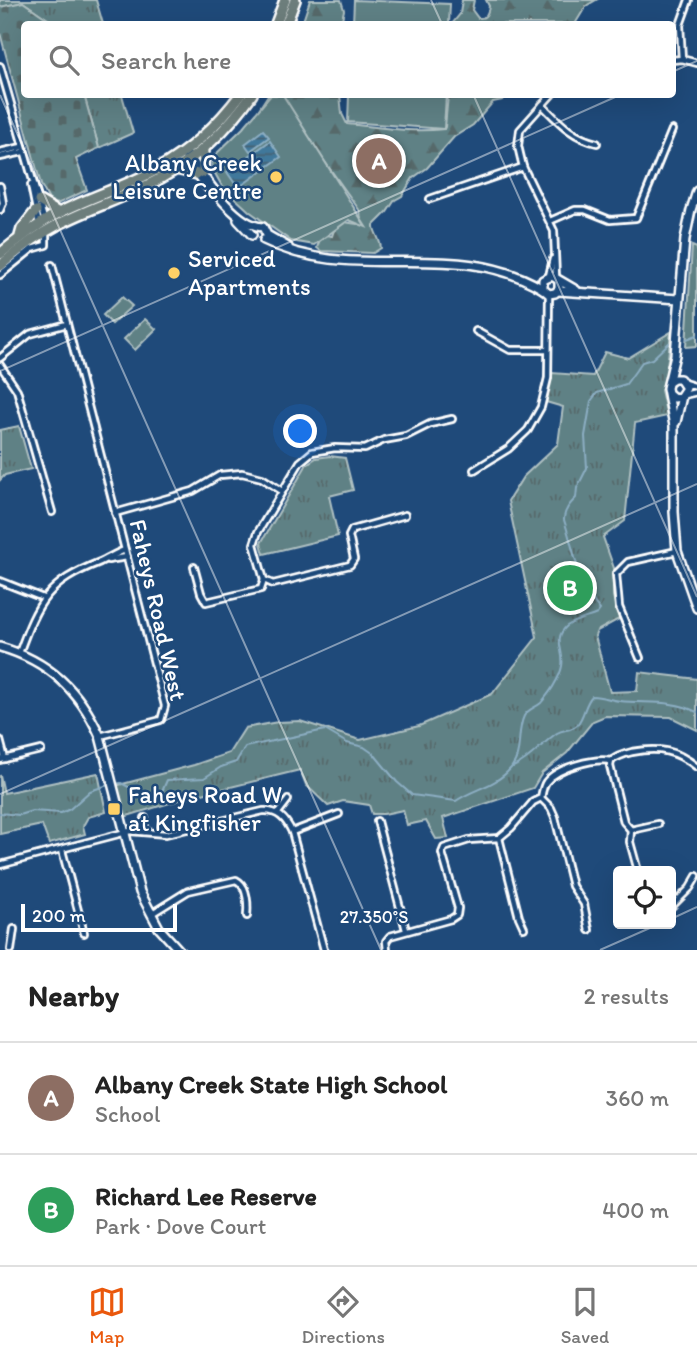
<!DOCTYPE html>
<meta charset="utf-8">
<style>
body{margin:0;font-family:Itim,sans-serif;background:#f6f6f6;color:#222}
.controls{position:absolute;right:21px;bottom:21px;display:grid;overflow:hidden;border-radius:7px;box-shadow:0 7px 28px #0002}
.controls button{width:63px;height:63px;display:grid;place-items:center;padding:0;border:0;border-bottom:2px solid #e0e0e0;background:#fff;color:#222;font:35px sans-serif}
.scale{position:absolute;left:21px;bottom:18px;width:156px;box-sizing:border-box;padding-left:7px;border:4px solid #fff;border-top:0;font-size:19px;line-height:24px;white-space:nowrap;color:#fff;-webkit-text-stroke:5px #1f4a7a;paint-order:stroke}
.you{position:absolute;left:301px;top:432px;width:24px;height:24px;margin:-18px;border:5px solid #fff;border-radius:50%;background:#1a73e8;box-shadow:0 0 0 10px #1a73e833}
.badge{display:grid;place-items:center;width:46px;height:46px;border-radius:50%;background:#ea580c;color:#fff;font-size:23px;font-weight:700}
.pin{position:absolute;translate:-50% -50%;border:4px solid #fff;box-shadow:0 2px 7px #0006}
.list{margin:0;padding:0;list-style:none}
h2{display:flex;justify-content:space-between;align-items:center;height:91px;margin:0;padding:0 28px;font-size:30px}
h2 small{font-size:23px;font-weight:400;color:#767676}
.list li{display:grid;grid-template-columns:46px 1fr auto;gap:21px;align-items:center;box-sizing:border-box;height:112px;padding:0 28px;border-top:2px solid #e0e0e0}
.list b{display:block;font-size:26px;white-space:nowrap}
.list p{margin:0;font-size:23px;white-space:nowrap;color:#767676}
.list em{font-size:23px;font-style:normal;color:#767676}
.icon{flex:none;width:38px;height:38px;fill:none;stroke:currentColor;stroke-width:2;stroke-linecap:round;stroke-linejoin:round}
.map{position:relative;flex:none;width:697px;height:950px;overflow:hidden}
.search{position:absolute;background:#fff;box-shadow:0 7px 28px #0002;left:21px;right:21px;top:21px;height:77px;display:flex;align-items:center;gap:18px;box-sizing:border-box;padding:0 24px;border-radius:7px;color:#767676;font-size:26px}
.sheet{height:315px;background:#fff}
nav{display:flex;justify-content:space-around;align-items:center;box-sizing:border-box;height:98px;border-top:2px solid #e0e0e0;background:#fff;font-size:19px;color:#767676}
nav a{display:grid;justify-items:center;gap:4px}
nav .on{color:#ea580c}
.map>svg:first-child{display:block}
.grass{fill:url(#grass-tufts);stroke:#afc0c2;stroke-width:2}
.forest{fill:url(#forest-firs);stroke:#afc0c2;stroke-width:2}
.cemetery{fill:url(#cemetery-stones);stroke:#afc0c2;stroke-width:2}
.pitch{fill:#5f8185;stroke:#afc0c2;stroke-width:2}
.water{fill:url(#water-rules);stroke:#8caec3;stroke-width:2}
.lines{fill:none;stroke-linecap:round;stroke-linejoin:round}
.stream{stroke:#8caec3;stroke-width:2}
.street-casing{stroke:#fff;stroke-width:10}
.secondary-casing{stroke:#fff;stroke-width:12}
.highway-casing{stroke:#fff;stroke-width:14}
.street{stroke:#1f4a7a;stroke-width:4.5}
.secondary{stroke:#1f4a7a;stroke-width:7}
.highway{stroke:#6d7e7c;stroke-width:9}
.ticks{fill:none;stroke:#fff;stroke-width:2;stroke-opacity:0.45}
.poi-dot{fill:#ffd166;stroke:#1f4a7a;stroke-width:2.5}
.labels{text-anchor:middle;stroke-width:5;stroke-linejoin:round;paint-order:stroke}
.poi-label{font-size:24px;fill:#fff;stroke:#1f4a7a;text-anchor:start}
.street-label{font-size:24px;fill:#fff;stroke:#1f4a7a}
.ticks-label{font-size:18px;text-anchor:middle;fill:#fff;stroke:#1f4a7a;stroke-width:5;stroke-linejoin:round;paint-order:stroke}
</style>
<div class="map">
<svg width="697" height="950" viewBox="0 0 697 950">
<defs>
<pattern id="grass-tufts" width="24" height="20" patternUnits="userSpaceOnUse" patternTransform="scale(1.75)"><rect width="24" height="20" fill="#5f8185"/><path d="M3 7l-1-3M5 7V3M7 7l1-3M15 17l-1-3M17 17v-4M19 17l1-3" fill="none" stroke="#56696b"/></pattern>
<pattern id="forest-firs" width="22" height="20" patternUnits="userSpaceOnUse" patternTransform="scale(1.75)"><rect width="22" height="20" fill="#5f8185"/><path d="M5 1l3.5 6h-7zM16 11l3.5 6h-7z" fill="#56696b"/></pattern>
<pattern id="cemetery-stones" width="16" height="16" patternUnits="userSpaceOnUse" patternTransform="scale(1.75)"><rect width="16" height="16" fill="#5f8185"/><path d="M2 7V4a2 2 0 0 1 4 0v3zM10 15v-3a2 2 0 0 1 4 0v3z" fill="#56696b"/></pattern>
<pattern id="water-rules" width="6" height="5" patternUnits="userSpaceOnUse" patternTransform="scale(1.75)"><rect width="6" height="5" fill="#40789b"/><path d="M0 2.5h6" fill="none" stroke="#476070"/></pattern>
</defs>
<rect width="100%" height="100%" fill="#1f4a7a"/>
<filter id="ink" filterUnits="userSpaceOnUse"><feTurbulence type="fractalNoise" baseFrequency=".0143" numOctaves="2"/><feDisplacementMap in="SourceGraphic" scale="14" xChannelSelector="R" yChannelSelector="G"/><feConvolveMatrix kernelMatrix="1 2 1 2 8 2 1 2 1" color-interpolation-filters="sRGB"/></filter>
<g filter="url(#ink)">
<g class="grass">
<path d="M0,0H96L103,24H55L23,2L0,7Z"/>
<path d="M84,95H122L133,133L99,148Z"/>
<path d="M692,246L697,248V346L686,347Z"/>
<path d="M671,332L666,375L661,390L667,416L635,423L625,521L603,537L615,571L613,580V596L619,619L597,631L595,636L610,692L637,691L639,672L697,679V730L671,717L605,716L593,721L567,753L542,773L533,788L443,818L448,838L436,839L426,821L407,825L403,810L384,814H372L369,805L343,801L328,806L306,785L300,770L186,798L124,817L115,786L194,765L229,753L245,728L278,722L300,721L360,740L419,726L492,694L537,637L508,501L523,477L558,444L563,407L546,402L552,373L593,376L605,352L628,358Z"/>
<path d="M19,426L31,469L5,475L0,480V430Z"/>
<path d="M330,456L345,458L353,490L329,496L338,536L264,554L261,543L307,464L316,458Z"/>
<path d="M98,773L106,812L88,817L83,826L85,834L49,844L42,825L0,834V775L4,793Z"/>
</g>
<g class="forest">
<path d="M310,0H341L344,10L341,24H302Z"/>
<path d="M462,0H474L472,10L478,18C486,19 488,13 489,6L486,0H596L586,6L575,24H452L460,14Z"/>
<path d="M268,95H340L342,114L347,124C380,127 411,133 444,129L445,127L448,95H506L502,100L493,102L473,125L454,137L427,168L413,178L402,196L395,200L387,212L374,225C373,231 380,238 381,248L373,253L321,251L317,248L320,239L327,235L332,236L334,230L344,222L357,224L361,221L360,211L320,155L259,109Z"/>
</g>
<path class="cemetery" d="M23,2L55,24H24V94L84,95L99,148L76,159L87,190L57,204L49,200L41,185L0,33V7Z"/>
<g class="pitch">
<path d="M354,0L450,4L449,24H353Z"/>
<path d="M271,95H283L366,227L349,220L314,245L291,241L249,211L222,186L212,168L213,157L243,128Z"/>
<path d="M349,95H446L444,129L348,122Z"/>
<path d="M122,297L132,306L112,324L103,315Z"/>
<path d="M145,319L156,329L135,350L124,339Z"/>
</g>
<g class="water">
<path d="M263,130L269,137L250,151L245,144Z"/>
<path d="M270,141L281,157L238,188L227,172Z"/>
</g>
<g class="lines">
<g class="stream">
<path d="M687,339L697,335"/>
<path d="M513,767C531,759 541,744 557,733C564,729 571,731 577,725C585,715 584,705 592,696C602,696 610,700 620,701C647,704 672,699 697,712"/>
<path d="M114,784L121,783L144,795L161,794L167,780L204,778L221,767L236,762L245,747L325,730L347,743L364,747L374,754L397,782L412,795L456,801C474,788 495,787 511,768C523,753 516,733 524,716C528,709 535,708 541,703C545,698 551,691 554,685C557,680 561,672 562,666C565,651 552,639 567,626C575,620 588,618 597,614L600,610C577,582 575,552 564,520C564,510 570,504 576,498L577,488L587,468L585,436L591,401L597,393L626,384L642,362L652,359L669,343"/>
<path d="M0,813L19,815L32,811L61,813L70,809L90,791L108,785"/>
</g>
<g class="street-casing">
<g id="street">
<path d="M682,59L680,25L689,0"/>
<path d="M672,60L682,59L697,63"/>
<path d="M0,66L44,219"/>
<path d="M552,94L520,130L518,146L523,167L554,231L556,277"/>
<path d="M542,105C560,123 572,137 597,143"/>
<path d="M0,152L22,147"/>
<path d="M0,157L23,152"/>
<path d="M31,185L39,225"/>
<path d="M0,186L3,203L0,210"/>
<path d="M430,199L523,167"/>
<path d="M550,221L575,210H585L610,220L636,218L672,130"/>
<path d="M52,265L165,706L161,720L100,736"/>
<path d="M0,275L32,249L46,245V231"/>
<path d="M549,276L553,259"/>
<path d="M476,331L510,350H547"/>
<path d="M0,358L30,334L67,324"/>
<path d="M0,365L17,390L52,512"/>
<path d="M684,383L697,387"/>
<path d="M684,395L697,392"/>
<path d="M474,470L508,449L528,430L541,407L548,378L549,294"/>
<path d="M115,513L193,491L220,475L242,473L262,478L282,491"/>
<path d="M405,515L352,530L349,536L354,559L350,565L273,584L264,580L254,544L258,532L300,462L312,452L335,448L365,449L384,440L406,436L430,424L452,419"/>
<path d="M108,560L127,557"/>
<path d="M194,567L201,593L206,602L261,589L264,580"/>
<path d="M0,581L43,598"/>
<path d="M19,653C38,601 47,583 100,562C109,558 116,553 125,550"/>
<path d="M640,658L619,607L616,574L628,562L677,551"/>
<path d="M0,740L5,759"/>
<path d="M0,760L41,750"/>
<path d="M611,761L610,766L624,822L631,830L630,842L638,871"/>
<path d="M541,798L551,808L555,817L572,886L584,904L589,930"/>
<path d="M278,813L288,800"/>
<path d="M377,821L406,930"/>
<path d="M631,830L658,824"/>
<path d="M144,832L145,818"/>
<path d="M292,832L339,814"/>
<path d="M499,838L519,917L524,928"/>
<path d="M62,850L84,933"/>
<path d="M0,865L130,831L166,834L263,811C278,810 286,819 292,832L324,950"/>
<path d="M671,907L690,888L697,876"/>
<path d="M151,914L188,891L236,880C248,886 248,904 247,916"/>
<path d="M11,950L14,929"/>
<path d="M387,950L386,941L390,936L451,919L457,915L458,908L442,853L444,848L469,840L499,838L511,828L533,802L541,798C542,793 543,786 546,782C558,767 594,758 611,761C617,756 624,754 632,752C659,747 676,750 697,767"/>
</g>
</g>
<g class="secondary-casing">
<g id="secondary">
<path d="M189,156C205,178 235,226 263,227L267,235L288,247"/>
<path d="M186,159L213,194"/>
<path d="M697,191L691,210L685,239L675,355L667,388L674,426V512L677,551L697,608"/>
<path d="M238,220L252,235"/>
<path d="M264,240C356,286 453,235 543,289"/>
<path d="M559,281V289L555,293L549,294L543,289V280L552,276L576,290"/>
<path d="M558,291L679,299"/>
<path d="M669,394L674,398L680,397L686,388L680,379H674L669,382"/>
<path d="M676,422L682,396"/>
<path d="M0,647C49,661 79,690 100,736L140,892L159,928L179,950"/>
</g>
</g>
<g class="highway-casing">
<g id="highway">
<path d="M276,24L285,0"/>
<path d="M286,24L295,0"/>
<path d="M176,169L197,174"/>
<path d="M203,173L204,148"/>
<path d="M39,201L59,213"/>
<path d="M20,236L22,229L36,211"/>
<path d="M0,254C17,240 34,227 53,216C86,198 123,188 156,170C190,151 218,125 241,94"/>
<path d="M0,266C18,250 36,236 57,225C91,207 128,197 161,178C197,158 228,129 252,94"/>
</g>
</g>
<use href="#street" class="street"/>
<use href="#secondary" class="secondary"/>
<use href="#highway" class="highway"/>
</g>
</g>
<path class="ticks" d="M431,0L442,24M672,72L697,61M473,94L697,597M0,95L381,950M0,371L622,94M0,794L697,484M671,919L697,907M600,950L659,924"/>
<g class="poi-dot">
<circle cx="276" cy="177" r="7"/>
<circle cx="174" cy="273" r="7"/>
<rect x="107" y="802" width="14" height="14" rx="3.5"/>
</g>
<g class="labels">
<g class="poi-label">
<text x="262" y="171" text-anchor="end">Albany Creek<tspan x="262" dy="28">Leisure Centre</tspan></text>
<text x="188" y="267">Serviced<tspan x="188" dy="28">Apartments</tspan></text>
<text x="128" y="803">Faheys Road W<tspan x="128" dy="28">at Kingfisher</tspan></text>
</g>
<g class="street-label">
<text transform="translate(158 610) rotate(77)" y="8">Faheys Road West</text>
</g>
</g>
<g class="ticks-label">
<text x="374" y="923">27.350°S</text>
</g>
</svg>
<div class="controls">
<button><svg class="icon" aria-label="locate" viewBox="0 0 24 24"><circle cx="12" cy="12" r="6"/><path d="M12 2v4M12 18v4M2 12h4M18 12h4"/></svg></button>
</div>
<div class="scale">200 m</div>
<div class="you"></div>
<div class="pin badge" style="left:379px;top:161px;background:#8d6e63">A</div>
<div class="pin badge" style="left:570px;top:588px;background:#2e9e5b">B</div>
<div class="search"><svg class="icon" aria-label="search" viewBox="0 0 24 24"><circle cx="10" cy="10" r="6"/><path d="M15 15l6 6"/></svg>Search here</div>
</div>
<section class="sheet">
<h2>Nearby<small>2 results</small></h2>
<ul class="list">
<li><span class="badge" style="background:#8d6e63">A</span><div><b>Albany Creek State High School</b><p>School</p></div><em>360 m</em></li>
<li><span class="badge" style="background:#2e9e5b">B</span><div><b>Richard Lee Reserve</b><p>Park · Dove Court</p></div><em>400 m</em></li>
</ul>
</section>
<nav>
<a class="on"><svg class="icon" aria-label="map" viewBox="0 0 24 24"><path d="M3 6l6-2 6 2 6-2v14l-6 2-6-2-6 2zM9 4v14M15 6v14"/></svg>Map</a>
<a><svg class="icon" aria-label="directions" viewBox="0 0 24 24"><path d="M12 3l9 9-9 9-9-9zM9 14v-3h6M13 9l2 2-2 2"/></svg>Directions</a>
<a><svg class="icon" aria-label="saved" viewBox="0 0 24 24"><path d="M7 4h10v16l-5-4-5 4z"/></svg>Saved</a>
</nav>
